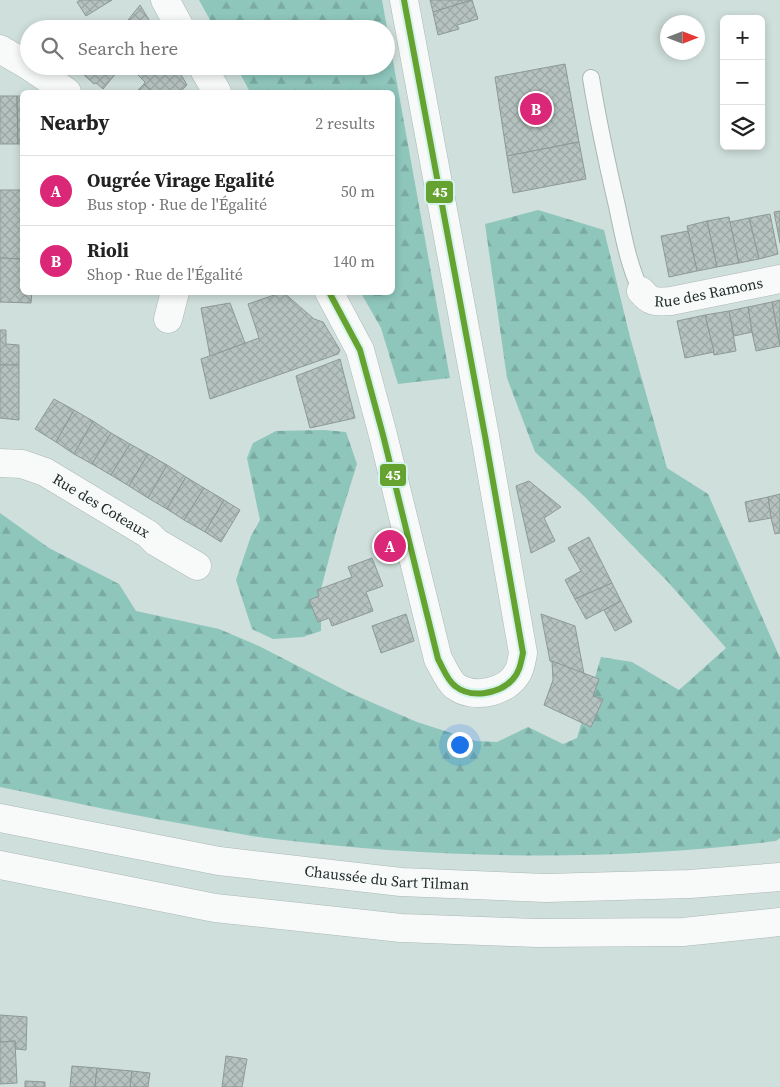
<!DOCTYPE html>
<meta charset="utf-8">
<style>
body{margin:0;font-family:"Source Serif 4",serif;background:#f6f6f6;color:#222}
.controls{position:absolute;right:15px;top:15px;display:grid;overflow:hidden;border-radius:8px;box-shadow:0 2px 8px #0003}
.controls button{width:45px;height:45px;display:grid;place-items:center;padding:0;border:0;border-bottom:1px solid #e0e0e0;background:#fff;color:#222;font:25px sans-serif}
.compass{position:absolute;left:660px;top:15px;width:45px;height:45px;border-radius:50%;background:#fff;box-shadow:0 2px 8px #0003;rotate:90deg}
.you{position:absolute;left:459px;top:744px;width:18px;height:18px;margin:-12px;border:4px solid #fff;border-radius:50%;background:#1a73e8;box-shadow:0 0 0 8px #1a73e833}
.badge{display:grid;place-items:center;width:32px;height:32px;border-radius:50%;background:#db2777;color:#fff;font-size:16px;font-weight:700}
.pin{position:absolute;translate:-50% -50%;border:2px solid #fff;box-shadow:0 1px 5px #0006}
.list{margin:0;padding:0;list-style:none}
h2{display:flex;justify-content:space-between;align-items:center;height:65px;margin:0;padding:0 20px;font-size:21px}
h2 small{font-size:16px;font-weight:400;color:#767676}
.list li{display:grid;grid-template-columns:32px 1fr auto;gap:15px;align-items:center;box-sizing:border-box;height:70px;padding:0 20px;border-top:1px solid #e0e0e0}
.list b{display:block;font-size:19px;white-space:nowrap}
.list p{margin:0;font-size:16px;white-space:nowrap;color:#767676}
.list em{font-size:16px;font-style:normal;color:#767676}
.icon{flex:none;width:28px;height:28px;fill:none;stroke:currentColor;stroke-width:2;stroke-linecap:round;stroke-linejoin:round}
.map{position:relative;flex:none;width:780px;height:1087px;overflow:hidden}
.search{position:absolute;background:#fff;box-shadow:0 2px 8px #0003;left:20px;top:20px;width:375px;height:55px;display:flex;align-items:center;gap:12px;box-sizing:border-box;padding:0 18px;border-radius:28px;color:#767676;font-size:19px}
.panel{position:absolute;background:#fff;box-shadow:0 2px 8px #0003;left:20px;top:90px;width:375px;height:205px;border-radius:8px}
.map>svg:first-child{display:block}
.forest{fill:url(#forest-firs)}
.building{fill:url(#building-cross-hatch);stroke:#8d9997}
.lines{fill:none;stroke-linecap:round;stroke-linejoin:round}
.lane-casing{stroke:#abb8b5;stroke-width:18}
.street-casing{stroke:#abb8b5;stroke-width:29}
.secondary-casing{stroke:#abb8b5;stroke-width:29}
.highway-casing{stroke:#abb8b5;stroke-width:29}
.lane{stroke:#f8fafa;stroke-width:16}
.street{stroke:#f8fafa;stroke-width:28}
.secondary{stroke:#f8fafa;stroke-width:28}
.highway{stroke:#f8fafa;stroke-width:28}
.bus-1-casing{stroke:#d5f3ec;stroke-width:10}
.bus-1{stroke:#65a22f;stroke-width:6}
.labels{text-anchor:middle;stroke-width:4;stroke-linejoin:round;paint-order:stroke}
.street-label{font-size:15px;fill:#202c2a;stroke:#d5f3ec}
.line-badge{stroke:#d5f3ec;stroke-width:2}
.badge-label{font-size:14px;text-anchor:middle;font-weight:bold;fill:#fff}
</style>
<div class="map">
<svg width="780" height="1087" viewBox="0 0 780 1087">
<defs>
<pattern id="forest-firs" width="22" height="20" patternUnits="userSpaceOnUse" patternTransform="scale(1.25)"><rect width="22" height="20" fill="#8ec6bc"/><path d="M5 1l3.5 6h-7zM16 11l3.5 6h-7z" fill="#7aaaa2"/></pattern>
<pattern id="building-cross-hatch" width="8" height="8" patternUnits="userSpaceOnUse" patternTransform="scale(1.25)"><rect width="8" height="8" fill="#b5c2bf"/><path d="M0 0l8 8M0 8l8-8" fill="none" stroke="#9ba7a4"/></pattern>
</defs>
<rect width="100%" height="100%" fill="#cfdfdc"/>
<g class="forest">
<path d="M199,0H382L450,378L398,384L381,328L361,293L392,292V92H250L236,66H386V29H215Z"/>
<path d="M538,210L604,230L630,337L667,468L708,494L780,658V838L776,841C609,862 441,859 274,839C253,837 233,832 212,829C141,817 71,802 0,787V513L49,548L119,584L136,611L219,629L261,647L350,693L417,722L476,741L497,742L528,727L563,744L577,738L601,657L632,662L679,690L726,648L668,582L585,497L535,452L507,378L485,224Z"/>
<path d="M324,430L346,432L357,464L337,528L321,589V631L303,637L273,639L252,629L236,580L251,536L260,520L247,458L253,443L276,431Z"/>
</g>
<g class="building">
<path d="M80,0H112L86,16L77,2Z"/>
<path d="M430,0H472L433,12Z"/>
<path d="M472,0L478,19L457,25L459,29L438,35L433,12Z"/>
<path d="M140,5L154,28L121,29Z"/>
<path d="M565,64L579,142L507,156L495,77Z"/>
<path d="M90,66H122L103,89L96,83L94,84L83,74Z"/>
<path d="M129,66H176L187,85L180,92H153L144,84L145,82Z"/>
<path d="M144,84L153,92H136Z"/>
<path d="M0,96H17L18,144H0Z"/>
<path d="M17,96H22V144H18Z"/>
<path d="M579,142L586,179L513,193L507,156Z"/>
<path d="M0,190H22V259L0,258Z"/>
<path d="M780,211V243L774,212Z"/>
<path d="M770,214L778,254L759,259L749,218Z"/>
<path d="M729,217L739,263L717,267L707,221Z"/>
<path d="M749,218L759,259L739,263L730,222Z"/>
<path d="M707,221L717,267L697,271L687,226Z"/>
<path d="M688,231L697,271L669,277L661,236Z"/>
<path d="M0,258L22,259V292H32L31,303L0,302Z"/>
<path d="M283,292L314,319L323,322L340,350L338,354L210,399L201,359L259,338L248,304Z"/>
<path d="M780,300V346L772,302Z"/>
<path d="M772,302L780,346L756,351L752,332L748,307Z"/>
<path d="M230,303L245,343L210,356L201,308Z"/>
<path d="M748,307L752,332L734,336L729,311Z"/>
<path d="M729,311L736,351L714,355L705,315Z"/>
<path d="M705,315L714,352L685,358L677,321Z"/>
<path d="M0,330H6V344L19,345V365H0Z"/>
<path d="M340,359L355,418L310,428L296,376Z"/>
<path d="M0,365H19V420L0,418Z"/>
<path d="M54,399L74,410L56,442L35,429Z"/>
<path d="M74,410L93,421L74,454L56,442Z"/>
<path d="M93,421L111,433L92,464L74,454Z"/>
<path d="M111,433L130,444L111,475L92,464Z"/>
<path d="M130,444L148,454L129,486L111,475Z"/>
<path d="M148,454L167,465L148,498L129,486Z"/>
<path d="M167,465L186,477L167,509L148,498Z"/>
<path d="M186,477L204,488L184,520L167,509Z"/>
<path d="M529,481L561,507L544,518L555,541L531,553L516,486Z"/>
<path d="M204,488L224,500L205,532L184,520Z"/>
<path d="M780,494V533L775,534L771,518L768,497Z"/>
<path d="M768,497L771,518L749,522L745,502Z"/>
<path d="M224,500L240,510L221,542L205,532Z"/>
<path d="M589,537L612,583L575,599L565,580L581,571L568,548Z"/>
<path d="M372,558L383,586L366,592L373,611L332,626L329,618L318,622L309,600L319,596L317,590L352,577L348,567Z"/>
<path d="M612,583L621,601L586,619L575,599Z"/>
<path d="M621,601L632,622L615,631L604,610Z"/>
<path d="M406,614L414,641L381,653L372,626Z"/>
<path d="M541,614L575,626L584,674L550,661Z"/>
<path d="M552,661L599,679L593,696L603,699L591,727L544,705L553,680Z"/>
<path d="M0,1015L27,1017L26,1050L16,1049L15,1041L0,1042Z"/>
<path d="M15,1041L17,1083L0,1084V1042Z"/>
<path d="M226,1056L247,1059L242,1087H222Z"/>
<path d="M72,1066L97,1068L95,1087H70Z"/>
<path d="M97,1068L132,1071L130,1087H95Z"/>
<path d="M132,1071L150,1073L148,1087H130Z"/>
<path d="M25,1081L45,1082V1087H25Z"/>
</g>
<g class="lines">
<g class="lane-casing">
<path id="lane" d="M591,78C598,121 607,163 617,206C623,234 628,264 641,291"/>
</g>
<g class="street-casing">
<g id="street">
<path d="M0,49L29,66"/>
<path d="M29,66L67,92"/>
<path id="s1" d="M641,291C651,303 656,302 671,301L780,279"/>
<path d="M168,319L175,292"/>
<path id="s2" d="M0,463L22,464L45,472L148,534L156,542L197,566"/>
</g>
</g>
<g class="secondary-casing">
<g id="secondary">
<path d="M165,0L181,29"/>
<path d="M202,66L217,92"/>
<path d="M329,292L360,350L383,435L438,659C443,667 448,680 455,686C474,700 508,692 518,672C521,667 522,658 523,653L485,436L404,0"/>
</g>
</g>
<g class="highway-casing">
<g id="highway">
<path id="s3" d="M0,818L219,861L401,882L546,888L690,884L780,877"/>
<path d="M0,865L215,908L401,928L538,933L683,932L780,922"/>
</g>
</g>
<use href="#lane" class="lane"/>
<use href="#street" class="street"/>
<use href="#secondary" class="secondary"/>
<use href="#highway" class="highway"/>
<g class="bus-1-casing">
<path id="bus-1" d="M329,292L360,350L383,435L438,659C443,668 447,680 455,686C471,699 500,694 513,679C520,671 521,662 523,653L485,436L404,0"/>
</g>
<use href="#bus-1" class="bus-1"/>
</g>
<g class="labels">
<g class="street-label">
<text dy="5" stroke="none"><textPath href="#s1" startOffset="72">Rue des Ramons</textPath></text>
<text dy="5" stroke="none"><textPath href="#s2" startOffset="112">Rue des Coteaux</textPath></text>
<text dy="5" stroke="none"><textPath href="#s3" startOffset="392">Chaussée du Sart Tilman</textPath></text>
</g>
</g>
<g class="line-badge">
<rect x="425" y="180" width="29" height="24" rx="5" fill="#65a22f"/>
<rect x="379" y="463" width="28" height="24" rx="5" fill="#65a22f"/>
</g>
<g class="badge-label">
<text x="440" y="197">45</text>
<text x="393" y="480">45</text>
</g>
</svg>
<div class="controls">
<button>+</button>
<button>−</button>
<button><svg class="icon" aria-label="layers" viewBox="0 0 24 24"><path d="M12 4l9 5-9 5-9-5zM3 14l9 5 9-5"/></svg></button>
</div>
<svg class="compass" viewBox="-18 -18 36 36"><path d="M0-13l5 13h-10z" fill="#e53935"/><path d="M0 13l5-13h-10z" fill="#767676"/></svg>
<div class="you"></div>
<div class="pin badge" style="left:390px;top:546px">A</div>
<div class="pin badge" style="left:536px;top:109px">B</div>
<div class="search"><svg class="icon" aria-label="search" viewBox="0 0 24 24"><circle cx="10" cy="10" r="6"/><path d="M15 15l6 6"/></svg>Search here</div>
<section class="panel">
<h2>Nearby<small>2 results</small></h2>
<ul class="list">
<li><span class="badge">A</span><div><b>Ougrée Virage Egalité</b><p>Bus stop · Rue de l'Égalité</p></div><em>50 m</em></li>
<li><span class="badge">B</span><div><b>Rioli</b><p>Shop · Rue de l'Égalité</p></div><em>140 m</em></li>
</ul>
</section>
</div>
